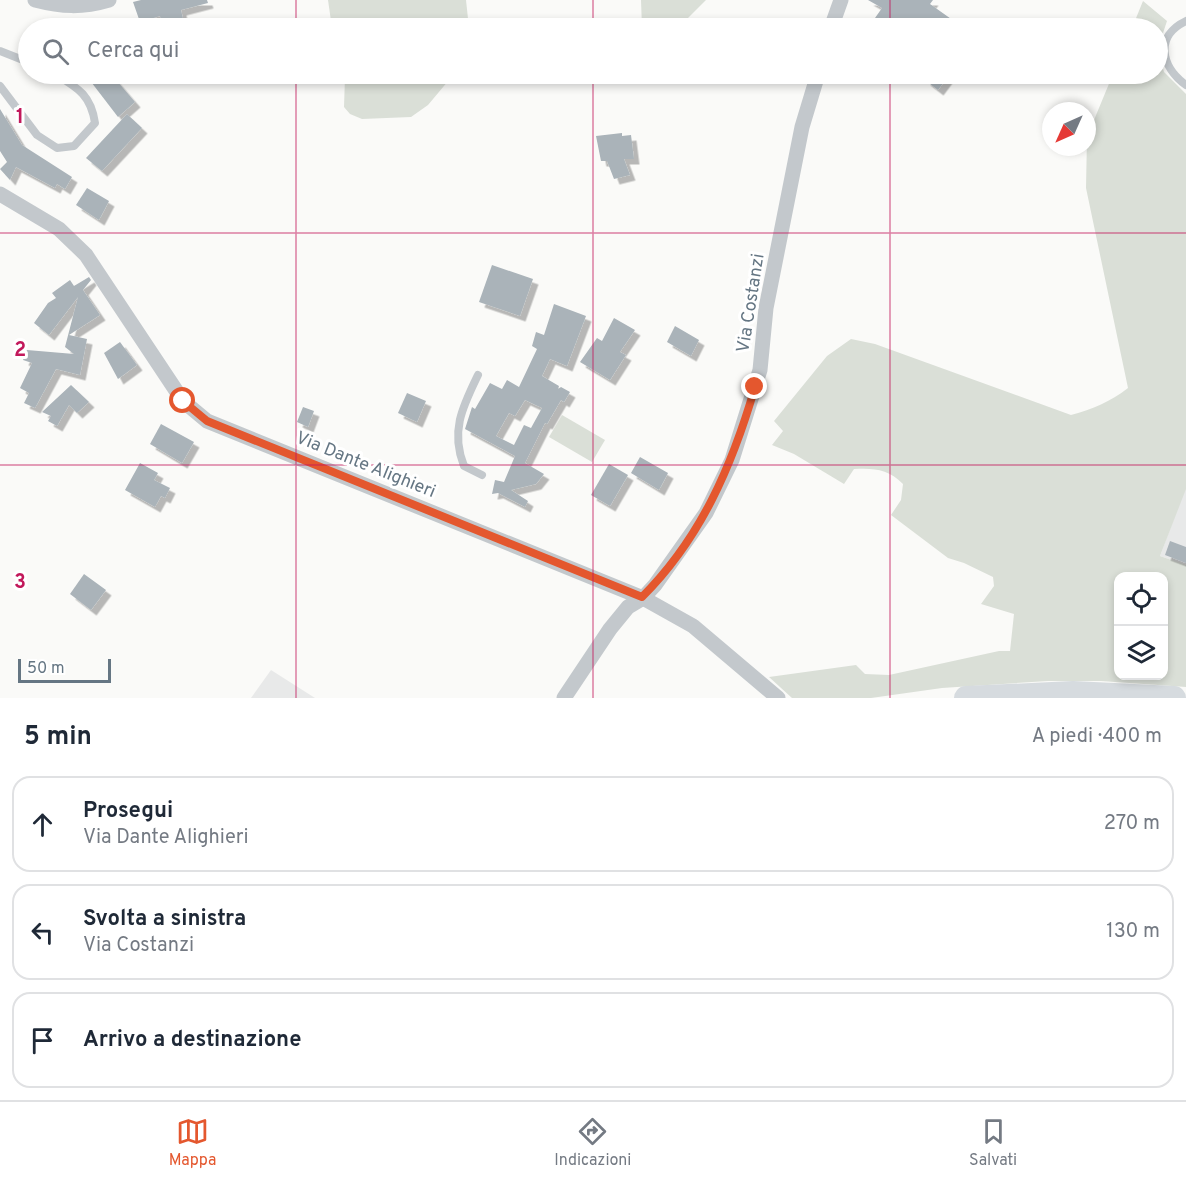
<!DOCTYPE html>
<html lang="it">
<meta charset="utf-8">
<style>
body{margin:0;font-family:Overpass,sans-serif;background:#f2f2f3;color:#1f2937}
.controls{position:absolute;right:18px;bottom:18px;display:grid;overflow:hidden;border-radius:12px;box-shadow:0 3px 9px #0003}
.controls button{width:54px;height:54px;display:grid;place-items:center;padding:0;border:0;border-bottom:2px solid #e0e1e3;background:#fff;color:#1f2937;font:30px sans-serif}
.compass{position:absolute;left:1042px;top:102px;width:54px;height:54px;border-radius:50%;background:#fff;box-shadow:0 3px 9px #0003;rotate:225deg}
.scale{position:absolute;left:18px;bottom:15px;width:93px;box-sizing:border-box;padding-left:6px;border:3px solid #657683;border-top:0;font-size:16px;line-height:21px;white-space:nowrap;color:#657683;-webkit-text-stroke:4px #fff;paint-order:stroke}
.stop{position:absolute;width:18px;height:18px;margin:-14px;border:4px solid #e4572e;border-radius:50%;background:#fff}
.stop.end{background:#e4572e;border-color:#fff;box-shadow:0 2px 6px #0008}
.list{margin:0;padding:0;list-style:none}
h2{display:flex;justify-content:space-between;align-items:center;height:78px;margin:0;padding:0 24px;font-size:26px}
h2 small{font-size:20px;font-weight:400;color:#747a83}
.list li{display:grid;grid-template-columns:39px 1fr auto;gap:18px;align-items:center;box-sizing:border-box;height:96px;margin:0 12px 12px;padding:0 12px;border:2px solid #e0e1e3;border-radius:18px}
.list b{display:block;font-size:22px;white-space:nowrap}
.list p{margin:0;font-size:20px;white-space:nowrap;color:#747a83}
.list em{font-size:20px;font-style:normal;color:#747a83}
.icon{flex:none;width:33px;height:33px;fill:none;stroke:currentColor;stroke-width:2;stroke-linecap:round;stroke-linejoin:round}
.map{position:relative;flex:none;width:1186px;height:698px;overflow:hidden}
.search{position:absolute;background:#fff;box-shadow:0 3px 9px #0003;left:18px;right:18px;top:18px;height:66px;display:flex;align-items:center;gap:15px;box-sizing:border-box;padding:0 21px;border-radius:33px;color:#747a83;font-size:22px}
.sheet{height:402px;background:#fff}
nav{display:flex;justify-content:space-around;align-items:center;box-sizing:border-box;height:84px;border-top:2px solid #e0e1e3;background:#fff;font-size:16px;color:#747a83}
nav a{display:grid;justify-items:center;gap:3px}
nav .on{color:#e4572e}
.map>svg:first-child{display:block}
.built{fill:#e8e9e9}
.green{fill:#dadfd7;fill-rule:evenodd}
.building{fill:#aab3b9;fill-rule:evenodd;filter:url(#shadow)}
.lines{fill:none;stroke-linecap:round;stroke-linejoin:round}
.service{stroke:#c3c8cc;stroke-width:8}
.minor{stroke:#c3c8cc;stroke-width:15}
.trunk{stroke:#d6dbdf;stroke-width:24}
.route{stroke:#e4572e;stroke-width:8}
.grid{fill:none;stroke:#c2185b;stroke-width:1.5;stroke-opacity:0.55}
.labels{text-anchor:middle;stroke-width:6;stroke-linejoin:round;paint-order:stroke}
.street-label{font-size:18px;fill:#657683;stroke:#fff}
.grid-label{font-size:20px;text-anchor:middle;font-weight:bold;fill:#c2185b;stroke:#fff;stroke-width:6;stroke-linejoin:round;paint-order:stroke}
</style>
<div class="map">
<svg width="1186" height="698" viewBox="0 0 1186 698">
<defs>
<filter id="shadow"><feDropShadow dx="5.5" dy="5.5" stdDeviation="0" flood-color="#0004"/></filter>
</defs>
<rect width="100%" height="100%" fill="#fafaf8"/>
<g class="built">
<path d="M1185,489H1186V565L1160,556Z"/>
<path d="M271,670L315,698H251Z"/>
</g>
<g class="green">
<path d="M328,0H466L469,28H332Z"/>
<path d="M641,0H706L678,28H642Z"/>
<path d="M1143,1L1167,21L1158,48V28H1132Z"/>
<path d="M1158,51L1164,72L1186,94V489L1160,556L1186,565V687L1101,681H1048L942,688L871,698H792L769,677L856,665L865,674L889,675L999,651H1010L1014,614L981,604L994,586L993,577L964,563L948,558L891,515L901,500L903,484C888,469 875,468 854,469L844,484L794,454L772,445L783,431L774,421L827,356L851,339L875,344L1071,415C1093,409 1110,402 1128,388L1086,188L1087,137L1113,74H1158ZM1118,576H1164V676H1118Z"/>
<path d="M340,74H454L428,105L411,117L362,119L350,114L344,107L345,77Z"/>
<path d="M562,415L605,440L592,462L549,437Z"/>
</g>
<g class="building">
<path d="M141,0H207L208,3L181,10L185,28H163L160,16L140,22L133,2Z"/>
<path d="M868,0H933L930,4L954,21L949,28H868L882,8Z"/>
<path d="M85,74H111L135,102L118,117Z"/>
<path d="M929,74H950L938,90L925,80Z"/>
<path d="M0,109L22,145L72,177L65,189L57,184L55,188L16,167L10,180L0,169L7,162L0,151Z"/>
<path d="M127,114L142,128L102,171L86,158Z"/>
<path d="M622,133V136L631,135L634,159H624L630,175L614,179L607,161H601L596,136Z"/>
<path d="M87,188L109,201L99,220L76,205Z"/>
<path d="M492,265L533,279L520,316L479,302Z"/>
<path d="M89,277L91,280L83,290L100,315L69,335L87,339L80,375L56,369L35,408L24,403L29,393L20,388L32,363L23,360L27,350L74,354L65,347L78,297L49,335L34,323L48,303L56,298L52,293L70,280L74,286Z"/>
<path d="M554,304L586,316L567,366L550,359L542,376L559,386L558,389L561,387L570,392L564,402L561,400L547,424L545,423L525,463L544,474L536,484L511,490L528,501L525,507L498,493L492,494L495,480L504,482L515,456L465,429L472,407L475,409L490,383L502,389L507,380L519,387L537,349L532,346L536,332L544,335ZM525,400L542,408L531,428L524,425L514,445L496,436L509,413L515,416Z"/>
<path d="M614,318L635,330L620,352L626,355L610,380L580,362L597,338L602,341Z"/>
<path d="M675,326L699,340L691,356L667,342Z"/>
<path d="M120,342L137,365L118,379L104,353Z"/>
<path d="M71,385L89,402L77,413L69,405L57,426L48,421L51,416L42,412Z"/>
<path d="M407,393L426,401L417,422L398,413Z"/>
<path d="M303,407L314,411L308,427L297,422Z"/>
<path d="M161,424L194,442L182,463L150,444Z"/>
<path d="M640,457L668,473L659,490L631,473Z"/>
<path d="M140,463L158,473L154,480L170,488L165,498L161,496L155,507L125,490Z"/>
<path d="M609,464L628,475L610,506L591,495Z"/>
<path d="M1170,541L1186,547V563L1165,555Z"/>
<path d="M84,574L106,590L91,610L70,594Z"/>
</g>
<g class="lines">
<g class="service">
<path d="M1186,21C1154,36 1161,67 1186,85"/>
<path d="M0,51L28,62"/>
<path d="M0,86L37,135L57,148L74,146L95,123C91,95 78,88 55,74"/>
<path d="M478,375C463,406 450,431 464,466L482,475"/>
</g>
<g class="minor">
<path d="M35,0C62,7 82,8 109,0"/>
<path d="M831,28L841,0"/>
<path d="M0,194L59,229L86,255L183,401L207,421L643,598L693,626L778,698"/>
<path d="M564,698L610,629L628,607L643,598L655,585L706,513L732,460L760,370L766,308L802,127L818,74"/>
</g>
<path class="trunk" d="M966,698L1073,693L1174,698"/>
</g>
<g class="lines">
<path class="route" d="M183,401L207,421L642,597C701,538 732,466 755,387"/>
</g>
<path class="grid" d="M296,0V28M593,0V28M890,0V28M296,74V698M593,74V698M890,74V698M0,233H1186M0,465H1186"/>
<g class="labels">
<g class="street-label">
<text transform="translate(750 303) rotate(-81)" y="6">Via Costanzi</text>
<text transform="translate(366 464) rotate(22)" y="6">Via Dante Alighieri</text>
</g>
</g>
<g class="grid-label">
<text x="20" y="123">1</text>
<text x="20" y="356">2</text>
<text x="20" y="588">3</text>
</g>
</svg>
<div class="controls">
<button><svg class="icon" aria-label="locate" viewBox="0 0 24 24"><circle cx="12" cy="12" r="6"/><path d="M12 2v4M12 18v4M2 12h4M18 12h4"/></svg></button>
<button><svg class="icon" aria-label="layers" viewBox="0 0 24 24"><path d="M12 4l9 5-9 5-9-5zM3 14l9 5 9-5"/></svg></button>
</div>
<svg class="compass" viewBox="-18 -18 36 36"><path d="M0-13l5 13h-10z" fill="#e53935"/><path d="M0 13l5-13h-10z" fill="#747a83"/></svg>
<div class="scale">50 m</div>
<div class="stop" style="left:183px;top:401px"></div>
<div class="stop end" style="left:755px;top:387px"></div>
<div class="search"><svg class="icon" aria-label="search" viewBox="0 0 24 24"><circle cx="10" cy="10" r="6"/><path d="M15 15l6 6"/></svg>Cerca qui</div>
</div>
<section class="sheet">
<h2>5 min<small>A piedi · 400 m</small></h2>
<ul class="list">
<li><svg class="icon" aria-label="ahead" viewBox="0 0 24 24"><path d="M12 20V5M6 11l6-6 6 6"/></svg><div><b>Prosegui</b><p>Via Dante Alighieri</p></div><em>270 m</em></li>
<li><svg class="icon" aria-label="left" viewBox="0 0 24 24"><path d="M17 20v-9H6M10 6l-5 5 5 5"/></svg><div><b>Svolta a sinistra</b><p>Via Costanzi</p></div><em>130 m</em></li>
<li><svg class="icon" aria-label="arrive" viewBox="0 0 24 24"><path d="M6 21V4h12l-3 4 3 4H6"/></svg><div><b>Arrivo a destinazione</b></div></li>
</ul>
</section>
<nav>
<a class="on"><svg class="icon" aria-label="map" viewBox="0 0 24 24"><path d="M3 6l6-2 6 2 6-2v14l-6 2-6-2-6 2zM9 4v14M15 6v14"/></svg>Mappa</a>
<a><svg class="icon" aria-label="directions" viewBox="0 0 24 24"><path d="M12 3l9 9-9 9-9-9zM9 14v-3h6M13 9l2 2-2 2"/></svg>Indicazioni</a>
<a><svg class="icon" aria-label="saved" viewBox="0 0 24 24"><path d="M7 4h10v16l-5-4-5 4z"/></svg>Salvati</a>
</nav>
